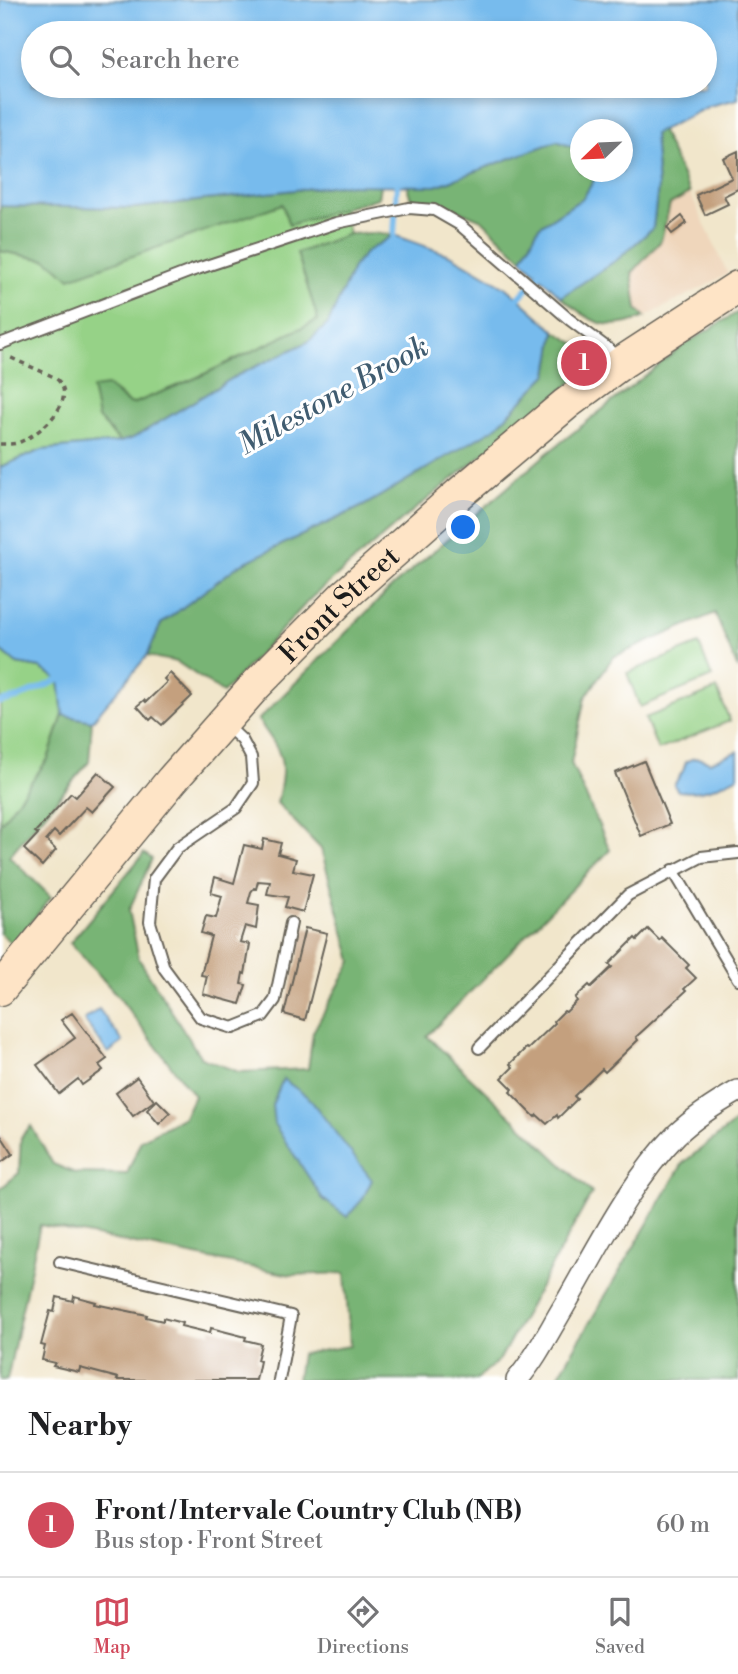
<!DOCTYPE html>
<meta charset="utf-8">
<style>
body{margin:0;font-family:"Libre Bodoni",serif;background:#f6f6f6;color:#202124}
.compass{position:absolute;left:570px;top:119px;width:63px;height:63px;border-radius:50%;background:#fff;box-shadow:0 4px 10px #0003;rotate:247deg}
.you{position:absolute;left:464px;top:528px;width:24px;height:24px;margin:-18px;border:5px solid #fff;border-radius:50%;background:#1a73e8;box-shadow:0 0 0 10px #1a73e833}
.badge{display:grid;place-items:center;width:46px;height:46px;border-radius:50%;background:#d1495b;color:#fff;font-size:23px;font-weight:700}
.pin{position:absolute;translate:-50% -50%;border:4px solid #fff;box-shadow:0 2px 7px #0006}
.list{margin:0;padding:0;list-style:none}
h2{display:flex;justify-content:space-between;align-items:center;height:91px;margin:0;padding:0 28px;font-size:30px}
h2 small{font-size:23px;font-weight:400;color:#757577}
.list li{display:grid;grid-template-columns:46px 1fr auto;gap:21px;align-items:center;box-sizing:border-box;height:105px;padding:0 28px;border-top:2px solid #e0e0e0}
.list b{display:block;font-size:26px;white-space:nowrap}
.list p{margin:0;font-size:23px;white-space:nowrap;color:#757577}
.list em{font-size:23px;font-style:normal;color:#757577}
.icon{flex:none;width:38px;height:38px;fill:none;stroke:currentColor;stroke-width:2;stroke-linecap:round;stroke-linejoin:round}
.map{position:relative;flex:none;width:738px;height:1380px;overflow:hidden}
.search{position:absolute;background:#fff;box-shadow:0 4px 10px #0003;left:21px;right:21px;top:21px;height:77px;display:flex;align-items:center;gap:18px;box-sizing:border-box;padding:0 24px;border-radius:38px;color:#757577;font-size:26px}
.sheet{height:196px;background:#fff}
nav{display:flex;justify-content:space-around;align-items:center;box-sizing:border-box;height:98px;border-top:2px solid #e0e0e0;background:#fff;font-size:19px;color:#757577}
nav a{display:grid;justify-items:center;gap:4px}
nav .on{color:#d1495b}
.map>svg:first-child{display:block}
.built{fill:#efd6bb}
.green{fill:#96d287;stroke:#597752;stroke-width:2}
.forest{fill:#78b474;stroke:#4a6848;stroke-width:2}
.water{fill:#77bbed;stroke:#4a6c84;stroke-width:2;fill-rule:evenodd}
.lines{fill:none;stroke-linecap:round;stroke-linejoin:round}
.stream{stroke:#77bbed;stroke-width:6}
.building{fill:#c4a07e}
.service-casing{stroke:#676359;stroke-width:14}
.minor-casing{stroke:#676359;stroke-width:24}
.secondary-casing{stroke:#676359;stroke-width:35}
.path{stroke:#676359;stroke-width:3.5;stroke-dasharray:5 5;stroke-linecap:butt}
.service{stroke:#fff;stroke-width:10}
.minor{stroke:#fff;stroke-width:21}
.secondary{stroke:#fee4c6;stroke-width:32}
.labels{text-anchor:middle;stroke-width:6;stroke-linejoin:round;paint-order:stroke}
.street-label{font-size:28px;fill:#1c1c1c;stroke:#fff}
.water-label{font-size:30px;font-style:italic;fill:#405c70;stroke:#fff}
</style>
<div class="map">
<svg width="738" height="1380" viewBox="0 0 738 1380">
<rect width="100%" height="100%" fill="#fff"/>
<filter id="ink" filterUnits="userSpaceOnUse"><feTurbulence type="fractalNoise" baseFrequency=".0143" numOctaves="2"/><feDisplacementMap in="SourceGraphic" scale="14" xChannelSelector="R" yChannelSelector="G"/><feConvolveMatrix kernelMatrix="1 2 1 2 8 2 1 2 1" color-interpolation-filters="sRGB"/></filter>
<filter id="wash" filterUnits="userSpaceOnUse"><feTurbulence type="fractalNoise" baseFrequency=".00686" numOctaves="4" result="noise"/><feDisplacementMap in="SourceGraphic" scale="28" xChannelSelector="R" yChannelSelector="G"/><feGaussianBlur stdDeviation="1.57" result="paint"/><feColorMatrix in="noise" values="0 0 0 0 0 0 0 0 0 0 0 0 0 0 0 0 0 1.4 0 .05"/><feComposite in="paint" operator="in"/></filter>
<g filter="url(#wash)">
<rect width="100%" height="100%" fill="#f1e6cb"/>
<path class="built" d="M690,193L728,274L645,317L637,309L632,273L661,241L670,204Z"/>
<g class="green">
<path d="M282,204L289,225L343,208L349,234L297,253L319,320L196,378L133,404L128,403L117,393L98,418L120,442L42,450L0,467V251L47,260Z"/>
<path d="M699,644L712,677L640,707L627,673Z"/>
<path d="M0,650L17,664L40,668L59,680L63,715L48,759L0,824Z"/>
<path d="M717,689L730,721L658,750L645,718Z"/>
</g>
<g class="forest">
<path d="M661,130L690,193L670,204L661,241L632,273L637,309L645,317C606,334 591,322 561,297L618,259L653,228L658,187L654,134Z"/>
<path d="M557,141L580,150V172H596L598,174L583,198L539,227L522,259L482,220L441,203L411,199L408,190L409,185L436,186Z"/>
<path d="M339,185H380L378,198L289,225L282,204L70,278L47,260L0,251V206L134,208Z"/>
<path d="M371,233L394,235L366,252L354,266L328,324L308,342L238,375L133,438L120,442L98,418L92,388L107,386L128,403L133,404L196,378L318,320L297,253L349,234Z"/>
<path d="M738,312V670L715,613L613,657L585,698L571,763L610,850L427,1036L592,1193L500,1359L476,1380H297L301,1354L350,1346L345,1273L291,1275L40,1225L7,1380H0V1189L19,1173L21,1137L31,1126L53,1164L75,1173L127,1174L141,1140L184,1117L194,1096L117,995L70,943L144,853L152,859L129,910L139,959L201,1058L239,1072L308,1069L313,1032L352,961L321,849L277,803C287,759 283,755 258,720L391,588L545,455L685,344Z"/>
<path d="M555,331L591,353L595,364L408,515L311,598L223,693L177,662L147,656L161,624L239,565L363,506L495,428L548,374Z"/>
<path d="M63,715L92,721L89,762L9,856L51,897L13,945L0,933V824L48,759Z"/>
<path d="M738,1120V1380H556L683,1163Z"/>
</g>
<g class="water">
<path d="M0,0H738V99L709,106L654,134L658,187L653,228L618,259L561,297L522,259L539,227L583,198L598,174L596,172H622V130H580V150L557,141L436,186L339,185L134,208L0,206ZM705,33V86H33V33Z"/>
<path d="M394,235L452,256L507,288L555,331L548,374L495,428L363,506L239,565L161,624L147,656L92,721L63,715L59,680L40,668L17,664L0,650V467L42,450L120,442L133,438L238,375L308,342L328,324L354,266L366,252Z"/>
<path d="M738,751V776C715,788 704,794 678,791L674,785L683,771L686,762C694,756 700,758 710,762Z"/>
<path d="M99,1009L123,1042L108,1053L84,1020Z"/>
<path d="M283,1079L309,1098L372,1180L362,1200L347,1217L323,1199L274,1124L272,1105Z"/>
</g>
<g class="lines">
<g class="stream">
<path d="M394,235L397,185"/>
<path d="M514,303L544,270"/>
<path d="M0,702L17,698L59,680L61,672"/>
</g>
</g>
<g id="blocks">
<g class="building">
<path d="M738,151V189L724,196L728,204L705,215L696,195L732,178L723,158Z"/>
<path d="M682,216L687,223L672,234L667,228Z"/>
<path d="M170,673L192,696L162,725L153,717L150,720L137,706L144,700L146,702L167,682L164,679Z"/>
<path d="M644,761L670,824L641,836L615,773Z"/>
<path d="M98,772L115,787L92,812L86,807L59,836L54,831L46,840L56,850L42,866L24,849L38,834L35,832L71,793L76,797Z"/>
<path d="M264,839L281,843L278,854L296,859L293,870L313,874L303,912L285,907L288,897L267,894L270,882L258,881L256,889L254,888L251,892L248,903L259,905L256,929L245,926L240,942L250,944L245,974L243,973L241,984L246,985L240,1004L203,994L207,976L201,975L211,936L201,933L206,916L216,918L222,896L211,893L215,877L234,883L244,845L262,849Z"/>
<path d="M305,928L327,933L305,1020L284,1014Z"/>
<path d="M648,929L660,941L662,938L689,965L686,968L696,978L684,989L686,991L636,1037L638,1040L605,1072L602,1069L574,1096L577,1099L558,1118L557,1115L547,1124L537,1115L535,1117L510,1092L513,1089L502,1078L513,1067L510,1064L526,1048L528,1049L555,1023L554,1021L564,1011L566,1012L577,1001L575,998L589,985L591,987L612,967L609,964L635,938L637,940Z"/>
<path d="M72,1013L107,1059L99,1065L103,1070L82,1085L78,1079L59,1094L37,1065L75,1038L61,1020Z"/>
<path d="M137,1077L154,1101L133,1116L116,1093Z"/>
<path d="M157,1100L170,1113L159,1124L147,1110Z"/>
<path d="M0,1134L13,1154L0,1163Z"/>
<path d="M74,1296L96,1302L95,1304L147,1315L146,1317L163,1321V1318L182,1323L181,1326L210,1333L211,1328L246,1337L245,1340L261,1344L257,1360L260,1361L256,1380H117L118,1378L80,1368L79,1372L53,1366L55,1363L42,1360L45,1346L41,1345L50,1311L54,1312L57,1297L73,1301Z"/>
</g>
</g>
</g>
<g filter="url(#ink)">
<use href="#blocks" fill-opacity="0" stroke="#676359" stroke-width="2"/>
<g class="lines">
<g class="service-casing">
<g id="service">
<path d="M0,344L191,271L336,223L409,208L434,210L460,225L570,320L622,359"/>
<path d="M225,724L242,740L251,757L253,783L236,808L177,848L154,879L150,922L164,968L201,1018L233,1028L263,1016L275,1000L291,923"/>
<path d="M673,870L738,979"/>
<path d="M479,1048L628,895L701,857L738,853"/>
<path d="M60,1262L291,1316L279,1380"/>
</g>
</g>
<g class="minor-casing">
<path id="minor" d="M517,1380C536,1358 548,1333 563,1308C597,1250 629,1183 677,1134C695,1117 717,1103 738,1091"/>
</g>
<g class="secondary-casing">
<g id="secondary">
<path id="s1" d="M0,989L172,780L256,685L344,596L459,494L566,404L624,361L738,287"/>
</g>
</g>
<path class="path" d="M0,444C8,444 15,445 22,441C42,433 82,396 54,377L9,357"/>
<use href="#service" class="service"/>
<use href="#minor" class="minor"/>
<use href="#secondary" class="secondary"/>
</g>
</g>
<g class="labels">
<g class="street-label">
<text dy="10" stroke="none"><textPath href="#s1" startOffset="513">Front Street</textPath></text>
</g>
<g class="water-label">
<text transform="translate(333 395) rotate(-29)" y="10">Milestone Brook</text>
</g>
</g>
</svg>
<svg class="compass" viewBox="-18 -18 36 36"><path d="M0-13l5 13h-10z" fill="#e53935"/><path d="M0 13l5-13h-10z" fill="#757577"/></svg>
<div class="you"></div>
<div class="pin badge" style="left:584px;top:363px">1</div>
<div class="search"><svg class="icon" aria-label="search" viewBox="0 0 24 24"><circle cx="10" cy="10" r="6"/><path d="M15 15l6 6"/></svg>Search here</div>
</div>
<section class="sheet">
<h2>Nearby<small></small></h2>
<ul class="list">
<li><span class="badge">1</span><div><b>Front / Intervale Country Club (NB)</b><p>Bus stop · Front Street</p></div><em>60 m</em></li>
</ul>
</section>
<nav>
<a class="on"><svg class="icon" aria-label="map" viewBox="0 0 24 24"><path d="M3 6l6-2 6 2 6-2v14l-6 2-6-2-6 2zM9 4v14M15 6v14"/></svg>Map</a>
<a><svg class="icon" aria-label="directions" viewBox="0 0 24 24"><path d="M12 3l9 9-9 9-9-9zM9 14v-3h6M13 9l2 2-2 2"/></svg>Directions</a>
<a><svg class="icon" aria-label="saved" viewBox="0 0 24 24"><path d="M7 4h10v16l-5-4-5 4z"/></svg>Saved</a>
</nav>
